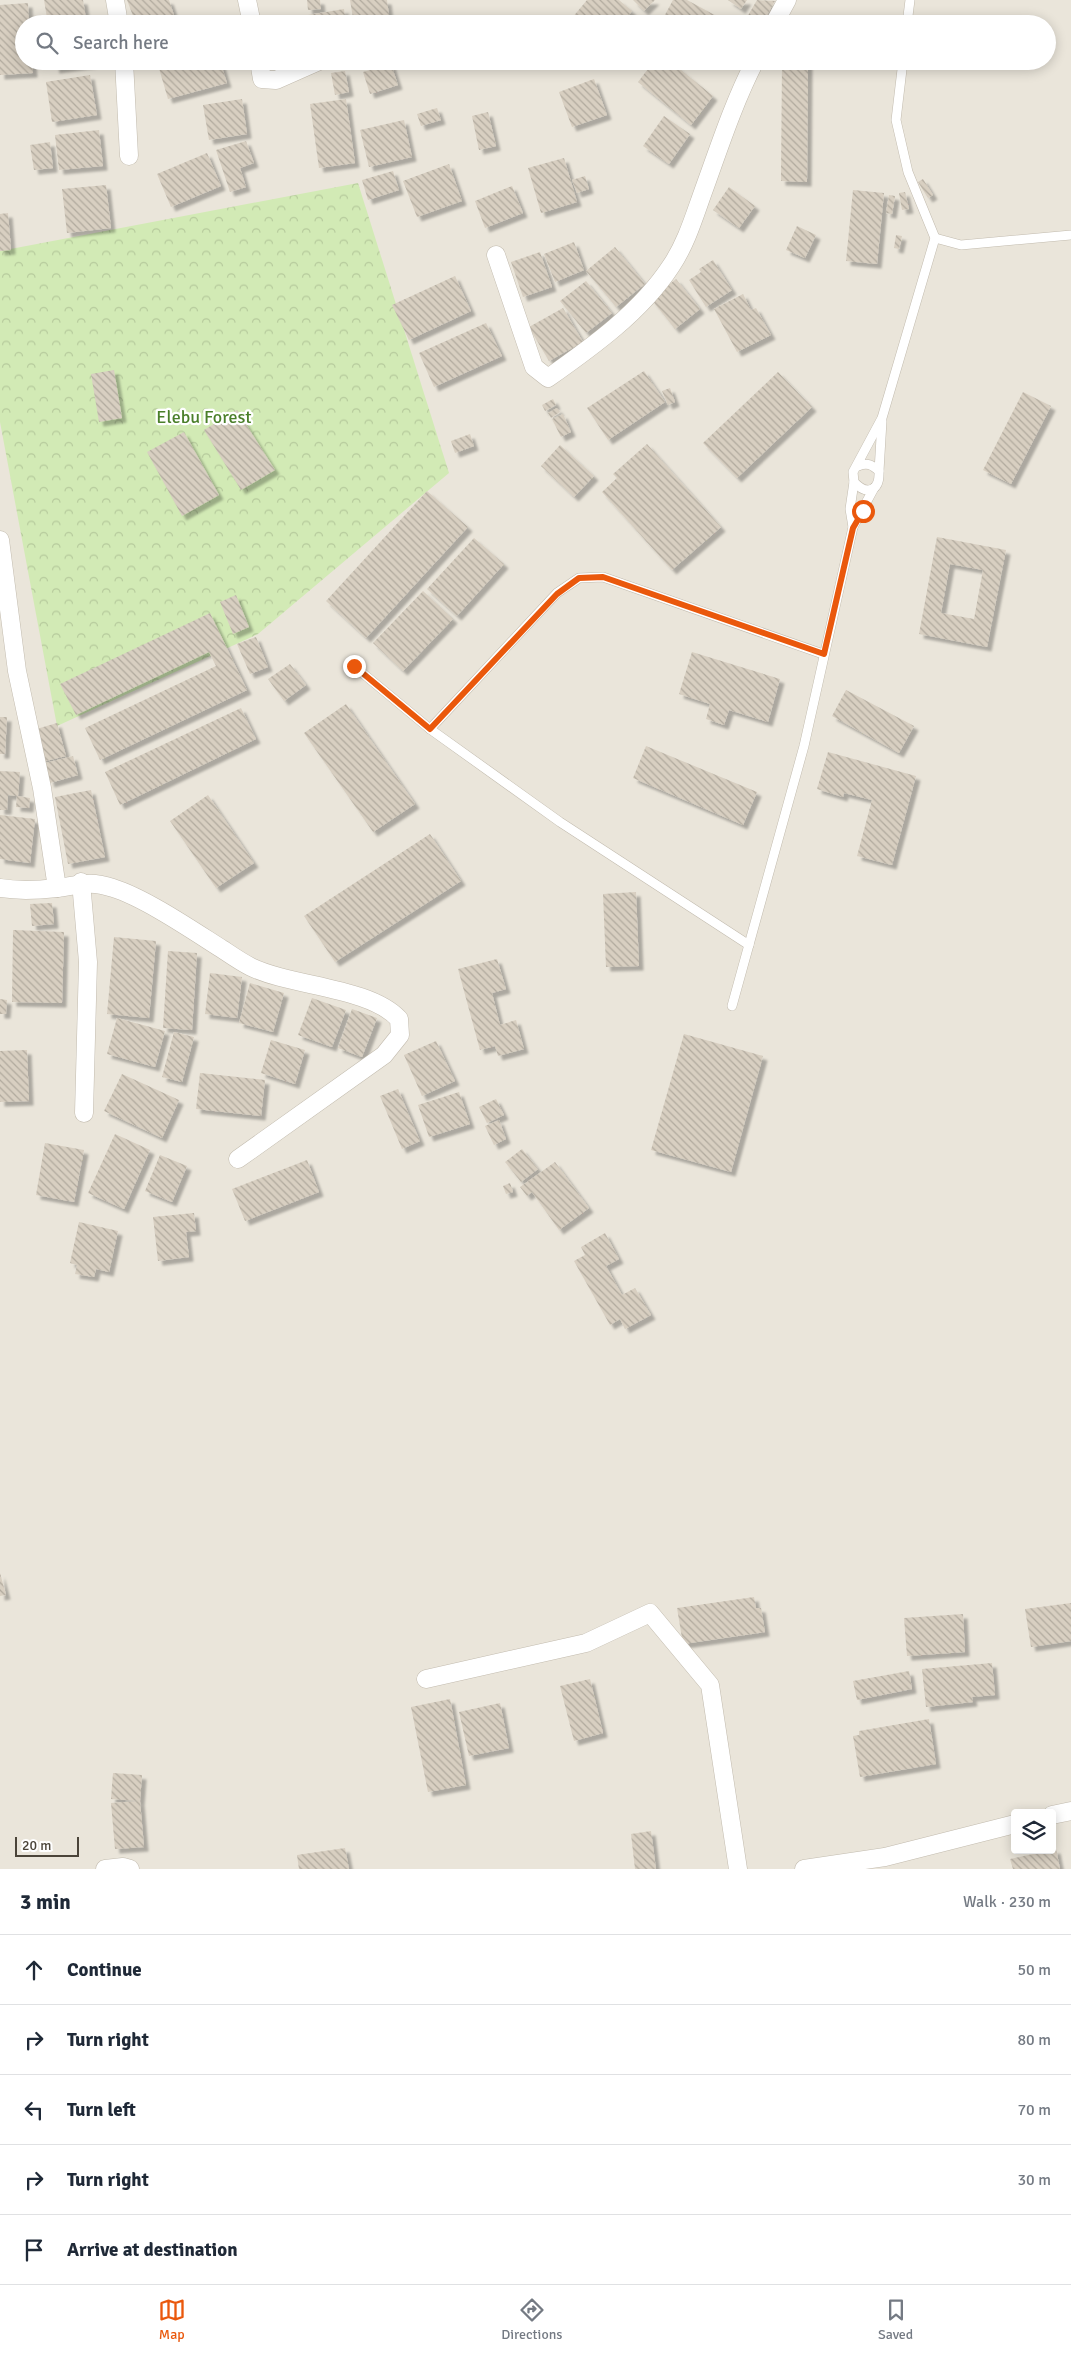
<!DOCTYPE html>
<meta charset="utf-8">
<style>
body{margin:0;font-family:Signika,sans-serif;background:#f2f2f3;color:#1f2937}
.controls{position:absolute;right:15px;bottom:15px;display:grid;overflow:hidden;border-radius:5px;box-shadow:0 2px 12px #0003}
.controls button{width:45px;height:45px;display:grid;place-items:center;padding:0;border:0;border-bottom:1px solid #e0e1e3;background:#fff;color:#1f2937;font:25px sans-serif}
.scale{position:absolute;left:15px;bottom:12px;width:64px;box-sizing:border-box;padding-left:5px;border:2px solid #4b4439;border-top:0;font-size:14px;line-height:18px;white-space:nowrap;color:#4b4439;-webkit-text-stroke:4px #fff;paint-order:stroke}
.stop{position:absolute;width:15px;height:15px;margin:-11px;border:4px solid #ea580c;border-radius:50%;background:#fff}
.stop.end{background:#ea580c;border-color:#fff;box-shadow:0 1px 5px #0008}
.list{margin:0;padding:0;list-style:none}
h2{display:flex;justify-content:space-between;align-items:center;height:65px;margin:0;padding:0 20px;font-size:21px}
h2 small{font-size:16px;font-weight:400;color:#747a83}
.list li{display:grid;grid-template-columns:32px 1fr auto;gap:15px;align-items:center;box-sizing:border-box;height:70px;padding:0 20px;border-top:1px solid #e0e1e3}
.list b{display:block;font-size:19px;white-space:nowrap}
.list em{font-size:16px;font-style:normal;color:#747a83}
.icon{flex:none;width:28px;height:28px;fill:none;stroke:currentColor;stroke-width:2;stroke-linecap:round;stroke-linejoin:round}
.map{position:relative;flex:none;width:1071px;height:1869px;overflow:hidden}
.search{position:absolute;background:#fff;box-shadow:0 2px 12px #0003;left:15px;right:15px;top:15px;height:55px;display:flex;align-items:center;gap:12px;box-sizing:border-box;padding:0 18px;border-radius:28px;color:#747a83;font-size:19px}
.sheet{height:415px;background:#fff}
nav{display:flex;justify-content:space-around;align-items:center;box-sizing:border-box;height:70px;border-top:1px solid #e0e1e3;background:#fff;font-size:14px;color:#747a83}
nav a{display:grid;justify-items:center;gap:2px}
nav .on{color:#ea580c}
.map>svg:first-child{display:block}
.residential{fill:#eae5da;fill-rule:evenodd}
.forest{fill:url(#forest-crowns)}
.building{fill:url(#building-back-hatch);fill-rule:evenodd;filter:url(#shadow)}
.lines{fill:none;stroke-linecap:round;stroke-linejoin:round}
.service-casing{stroke:#c2bbae;stroke-width:10}
.minor-casing{stroke:#c2bbae;stroke-width:19}
.service{stroke:#fff;stroke-width:9}
.minor{stroke:#fff;stroke-width:18}
.route{stroke:#ea580c;stroke-width:6}
.labels{text-anchor:middle;stroke-width:4.5;stroke-linejoin:round;paint-order:stroke}
.park-label{font-size:18px;fill:#4a7f2a;stroke:#fff}
</style>
<div class="map">
<svg width="1071" height="1869" viewBox="0 0 1071 1869">
<defs>
<pattern id="forest-crowns" width="20" height="18" patternUnits="userSpaceOnUse" patternTransform="scale(1.25)"><rect width="20" height="18" fill="#d2eab5"/><path d="M2 6a3 3 0 1 1 6 0M12 15a3 3 0 1 1 6 0" fill="none" stroke="#b6ca9c"/></pattern>
<pattern id="building-back-hatch" width="6" height="6" patternUnits="userSpaceOnUse" patternTransform="scale(1.25)"><rect width="6" height="6" fill="#d8cfc1"/><path d="M-1 5l2 2M0 0l6 6M5-1l2 2" fill="none" stroke="#b1aa9e"/></pattern>
<filter id="shadow"><feDropShadow dx="4.5" dy="4.5" stdDeviation="1" flood-color="#0004"/></filter>
</defs>
<rect width="100%" height="100%" fill="#f6f3ec"/>
<path class="residential" d="M0,0H1071V1869H0ZM24,24H1047V61H24ZM1015,1813H1052V1850H1015Z"/>
<path class="forest" d="M358,183L449,473L258,634L57,726L0,422V251Z"/>
<g class="building">
<path d="M44,0H83L86,19L48,24Z"/>
<path d="M127,0H169L177,24H136Z"/>
<path d="M307,0H320L321,9L308,10Z"/>
<path d="M350,0H387L390,24H354Z"/>
<path d="M587,0H619L632,11L622,24H567Z"/>
<path d="M633,0H655L644,11Z"/>
<path d="M673,0H687L731,24H660Z"/>
<path d="M728,0H747L741,9Z"/>
<path d="M757,0L775,1L762,24H743Z"/>
<path d="M28,3L29,24H24V61H32L33,73L0,75V5Z"/>
<path d="M344,9L346,24H309L308,15Z"/>
<path d="M54,61H92V64L55,69Z"/>
<path d="M170,61H220L227,83L168,99L158,65Z"/>
<path d="M654,61H670L713,96L691,125L638,82Z"/>
<path d="M782,61H808L807,182L781,181Z"/>
<path d="M391,64L398,85L370,94L363,72Z"/>
<path d="M345,71L349,92L335,95L331,73Z"/>
<path d="M90,75L97,115L52,122L46,82Z"/>
<path d="M594,79L607,115L572,127L559,92Z"/>
<path d="M242,99L247,134L209,140L203,105Z"/>
<path d="M346,99L355,163L319,168L310,104Z"/>
<path d="M437,108L441,120L421,126L417,114Z"/>
<path d="M488,112L496,146L479,150L472,116Z"/>
<path d="M664,116L690,134L669,164L643,146Z"/>
<path d="M404,120L412,157L369,167L360,130Z"/>
<path d="M99,130L103,166L59,170L55,135Z"/>
<path d="M246,141L254,163L240,168L246,187L230,192L216,150Z"/>
<path d="M50,142L53,168L34,170L30,145Z"/>
<path d="M207,153L221,186L171,207L157,174Z"/>
<path d="M564,158L577,202L541,213L528,168Z"/>
<path d="M449,164L462,201L417,217L403,181Z"/>
<path d="M393,171L399,190L368,200L362,180Z"/>
<path d="M585,176L589,189L577,193L572,180Z"/>
<path d="M923,179L933,195L928,198L918,182Z"/>
<path d="M106,185L111,228L67,233L62,189Z"/>
<path d="M512,186L523,213L485,228L475,201Z"/>
<path d="M729,187L755,206L739,228L713,210Z"/>
<path d="M853,190L884,193L877,264L846,261Z"/>
<path d="M905,192L909,209L902,210L899,193Z"/>
<path d="M889,195L895,196L892,214L886,213Z"/>
<path d="M8,213L11,250L0,251V214Z"/>
<path d="M797,226L816,235L805,258L786,250Z"/>
<path d="M896,235L902,236L899,249L894,248Z"/>
<path d="M574,242L584,270L555,282L544,254Z"/>
<path d="M615,247L645,284L616,307L586,271Z"/>
<path d="M540,252L552,287L523,297L511,262Z"/>
<path d="M713,260L732,290L706,307L689,280L701,272L699,269Z"/>
<path d="M455,276L471,311L409,340L392,305Z"/>
<path d="M676,279L700,309L675,329L651,299Z"/>
<path d="M586,281L612,313L586,333L560,301Z"/>
<path d="M743,294L751,310L756,308L771,335L737,352L714,309Z"/>
<path d="M563,308L583,342L549,361L529,327Z"/>
<path d="M486,323L502,356L434,387L419,353Z"/>
<path d="M114,370L122,418L99,422L91,374Z"/>
<path d="M644,371L665,402L608,440L587,408Z"/>
<path d="M778,372L812,407L737,478L703,443Z"/>
<path d="M670,388L675,402L668,405L662,391Z"/>
<path d="M1023,392L1051,406L1011,484L983,470Z"/>
<path d="M553,399L556,405L545,411L542,405Z"/>
<path d="M557,408L560,412L551,418L548,413Z"/>
<path d="M237,410L275,470L241,490L204,430Z"/>
<path d="M563,414L571,432L561,437L552,419Z"/>
<path d="M184,432L219,495L182,516L147,452Z"/>
<path d="M470,434L474,446L455,453L451,441Z"/>
<path d="M647,444L721,527L672,570L602,492L617,478L613,474Z"/>
<path d="M560,445L594,476L574,497L541,466Z"/>
<path d="M427,491L468,527L366,638L326,601Z"/>
<path d="M937,537L1006,550L987,647L919,634ZM950,564L983,570L974,619L941,613Z"/>
<path d="M474,538L504,564L457,616L427,589Z"/>
<path d="M423,591L453,619L403,671L373,643Z"/>
<path d="M236,595L249,627L233,634L220,602Z"/>
<path d="M210,613L247,690L100,760L85,728L216,666L209,652L76,715L60,684Z"/>
<path d="M256,637L268,667L250,674L237,644Z"/>
<path d="M692,652L780,679L768,722L729,710L724,725L706,719L710,704L679,694Z"/>
<path d="M290,664L306,685L284,701L268,679Z"/>
<path d="M846,690L914,726L899,753L832,716Z"/>
<path d="M346,704L415,804L373,832L304,733Z"/>
<path d="M241,708L256,739L120,805L105,772Z"/>
<path d="M0,717H7L5,754H0Z"/>
<path d="M57,723L66,756L42,762L33,730Z"/>
<path d="M646,746L757,792L743,825L633,778Z"/>
<path d="M828,752L916,776L892,865L857,856L872,800L844,793L843,797L817,789Z"/>
<path d="M73,756L78,775L50,783L45,763Z"/>
<path d="M0,771L20,772L18,796L8,795L7,810H0Z"/>
<path d="M91,790L105,857L68,864L55,797Z"/>
<path d="M208,795L254,863L216,888L170,821Z"/>
<path d="M17,796L30,798L29,808L16,807Z"/>
<path d="M0,815L35,819L30,863L0,859Z"/>
<path d="M430,834L461,881L335,962L304,916Z"/>
<path d="M636,892L639,966L606,967L603,894Z"/>
<path d="M52,903L54,924L32,926L30,904Z"/>
<path d="M13,930L64,932L62,1003L12,1002Z"/>
<path d="M114,937L156,941L149,1018L107,1014Z"/>
<path d="M168,951L197,953L192,1030L163,1028Z"/>
<path d="M497,959L506,989L492,993L500,1025L516,1020L524,1049L498,1056L495,1046L480,1050L458,969Z"/>
<path d="M210,973L242,977L237,1018L205,1014Z"/>
<path d="M250,983L284,993L273,1032L239,1023Z"/>
<path d="M312,998L346,1010L332,1047L298,1035Z"/>
<path d="M0,999L7,1000L6,1014H0Z"/>
<path d="M352,1009L377,1018L362,1057L338,1048Z"/>
<path d="M117,1018L165,1031L155,1067L107,1054Z"/>
<path d="M174,1032L194,1037L182,1082L162,1077Z"/>
<path d="M684,1034L763,1056L731,1172L651,1150Z"/>
<path d="M271,1040L305,1050L295,1084L261,1073Z"/>
<path d="M436,1041L455,1081L422,1096L404,1055Z"/>
<path d="M27,1050L29,1101L0,1102V1051Z"/>
<path d="M200,1073L265,1080L261,1116L196,1109Z"/>
<path d="M122,1074L179,1100L162,1138L104,1111Z"/>
<path d="M398,1089L420,1141L402,1149L380,1096Z"/>
<path d="M459,1092L470,1124L429,1137L418,1105Z"/>
<path d="M496,1099L504,1115L487,1123L479,1107Z"/>
<path d="M499,1120L506,1139L494,1145L485,1126Z"/>
<path d="M115,1134L150,1150L124,1209L88,1193Z"/>
<path d="M45,1143L84,1150L74,1202L36,1195Z"/>
<path d="M522,1149L538,1169L521,1182L505,1162Z"/>
<path d="M160,1155L187,1166L172,1202L145,1191Z"/>
<path d="M307,1160L319,1192L245,1221L232,1189Z"/>
<path d="M555,1162L589,1208L559,1230L532,1192L527,1196L520,1187Z"/>
<path d="M510,1183L513,1192L506,1194L503,1186Z"/>
<path d="M194,1213L196,1231L186,1232L189,1257L158,1261L153,1217Z"/>
<path d="M79,1222L118,1231L109,1272L96,1269L94,1277L75,1274L77,1265L70,1263Z"/>
<path d="M605,1233L619,1259L606,1266L622,1295L635,1288L651,1315L625,1329L620,1319L610,1325L574,1261L585,1255L581,1247Z"/>
<path d="M0,1573L6,1595L0,1596Z"/>
<path d="M754,1597L756,1608H761L765,1632L683,1644L677,1608Z"/>
<path d="M1071,1603V1641L1031,1647L1025,1609Z"/>
<path d="M963,1614L965,1652L907,1656L904,1618Z"/>
<path d="M992,1663L995,1695L972,1697L973,1702L926,1707L922,1669Z"/>
<path d="M909,1671L912,1689L857,1700L853,1681Z"/>
<path d="M590,1679L603,1733L574,1741L560,1686Z"/>
<path d="M450,1699L466,1785L428,1792L411,1707Z"/>
<path d="M500,1703L509,1748L469,1756L459,1712Z"/>
<path d="M929,1719L936,1764L860,1777L853,1736L859,1735V1731Z"/>
<path d="M113,1773L142,1775L140,1801L111,1799Z"/>
<path d="M140,1801L144,1847L115,1849L111,1803Z"/>
<path d="M651,1831L656,1869H635L631,1834Z"/>
<path d="M345,1848L349,1869H299L297,1855Z"/>
<path d="M1056,1849L1060,1869H1013L1010,1859Z"/>
</g>
<g class="lines">
<g class="service-casing">
<g id="service">
<path d="M907,24L910,0"/>
<path d="M935,238L961,245L1071,235"/>
<path d="M858,466C868,462 872,465 879,471C880,491 867,496 854,482L853,472L882,418L935,238L908,172L896,120L903,61"/>
<path d="M879,471L882,421"/>
<path d="M853,527L850,509L854,482"/>
<path d="M354,666L430,729L560,822L749,945"/>
<path d="M430,729L557,593L579,578L603,577L823,654"/>
<path d="M732,1006L804,746L853,527L874,488"/>
</g>
</g>
<g class="minor-casing">
<g id="minor">
<path d="M115,0L119,24"/>
<path d="M247,0L252,24"/>
<path d="M774,24L787,0"/>
<path d="M124,61L129,156"/>
<path d="M259,61L262,79L276,80L319,61"/>
<path d="M496,255L534,367L548,378C592,347 641,312 671,266C686,244 694,217 703,192C719,148 733,104 755,61"/>
<path d="M0,540L17,671L42,788L57,888"/>
<path d="M81,882L88,962L84,1113"/>
<path d="M0,888C18,891 39,890 57,888C79,885 90,880 113,888C145,898 192,930 222,949C231,955 241,962 251,967C293,987 369,987 399,1019L400,1035L384,1055L238,1159"/>
<path d="M426,1679L586,1643L650,1613L710,1685L738,1869"/>
<path d="M1052,1815L1071,1811"/>
<path d="M105,1869L123,1867L130,1869"/>
<path d="M804,1869L885,1857L1015,1824"/>
</g>
</g>
<use href="#service" class="service"/>
<use href="#minor" class="minor"/>
</g>
<g class="lines">
<path class="route" d="M354,666L430,729L557,594L579,578L603,577L824,654L853,528L863,511"/>
</g>
<g class="labels">
<g class="park-label">
<text x="204" y="423">Elebu Forest</text>
</g>
</g>
</svg>
<div class="controls">
<button><svg class="icon" aria-label="layers" viewBox="0 0 24 24"><path d="M12 4l9 5-9 5-9-5zM3 14l9 5 9-5"/></svg></button>
</div>
<div class="scale">20 m</div>
<div class="stop" style="left:863px;top:511px"></div>
<div class="stop end" style="left:354px;top:666px"></div>
<div class="search"><svg class="icon" aria-label="search" viewBox="0 0 24 24"><circle cx="10" cy="10" r="6"/><path d="M15 15l6 6"/></svg>Search here</div>
</div>
<section class="sheet">
<h2>3 min<small>Walk · 230 m</small></h2>
<ul class="list">
<li><svg class="icon" aria-label="ahead" viewBox="0 0 24 24"><path d="M12 20V5M6 11l6-6 6 6"/></svg><div><b>Continue</b></div><em>50 m</em></li>
<li><svg class="icon" aria-label="right" viewBox="0 0 24 24"><path d="M7 20v-9h11M14 6l5 5-5 5"/></svg><div><b>Turn right</b></div><em>80 m</em></li>
<li><svg class="icon" aria-label="left" viewBox="0 0 24 24"><path d="M17 20v-9H6M10 6l-5 5 5 5"/></svg><div><b>Turn left</b></div><em>70 m</em></li>
<li><svg class="icon" aria-label="right" viewBox="0 0 24 24"><path d="M7 20v-9h11M14 6l5 5-5 5"/></svg><div><b>Turn right</b></div><em>30 m</em></li>
<li><svg class="icon" aria-label="arrive" viewBox="0 0 24 24"><path d="M6 21V4h12l-3 4 3 4H6"/></svg><div><b>Arrive at destination</b></div></li>
</ul>
</section>
<nav>
<a class="on"><svg class="icon" aria-label="map" viewBox="0 0 24 24"><path d="M3 6l6-2 6 2 6-2v14l-6 2-6-2-6 2zM9 4v14M15 6v14"/></svg>Map</a>
<a><svg class="icon" aria-label="directions" viewBox="0 0 24 24"><path d="M12 3l9 9-9 9-9-9zM9 14v-3h6M13 9l2 2-2 2"/></svg>Directions</a>
<a><svg class="icon" aria-label="saved" viewBox="0 0 24 24"><path d="M7 4h10v16l-5-4-5 4z"/></svg>Saved</a>
</nav>
